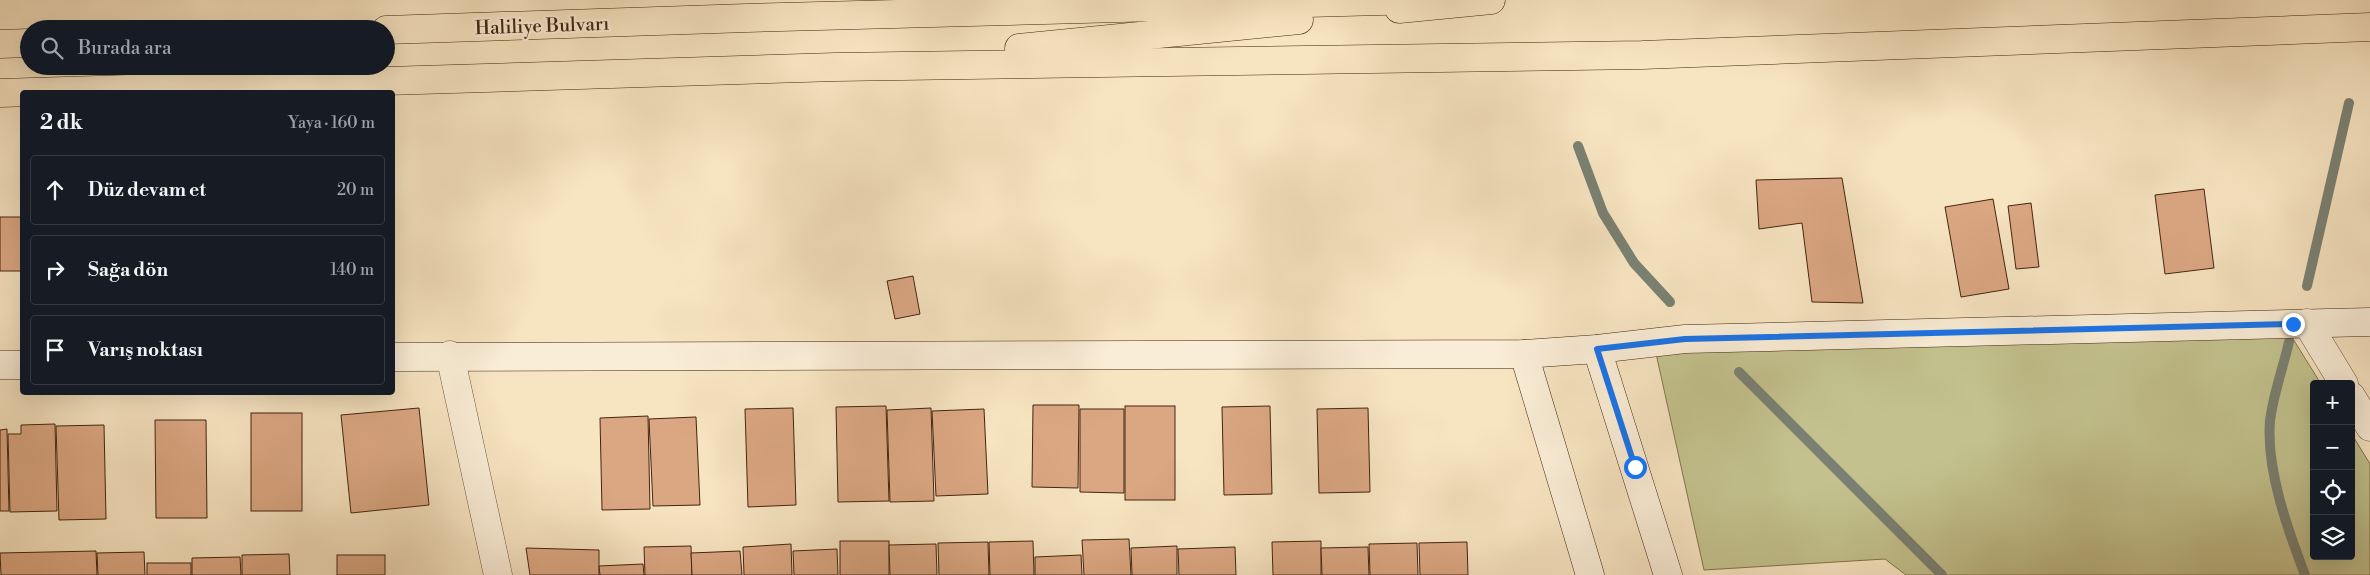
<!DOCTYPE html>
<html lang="tr">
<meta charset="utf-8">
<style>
body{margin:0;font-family:"Libre Bodoni",serif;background:#242831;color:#f1f3f6}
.controls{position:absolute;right:15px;bottom:15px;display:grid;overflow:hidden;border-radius:5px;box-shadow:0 5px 20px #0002}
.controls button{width:45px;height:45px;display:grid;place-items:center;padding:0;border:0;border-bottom:1px solid #363941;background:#171b24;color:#f1f3f6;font:25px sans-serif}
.stop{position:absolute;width:15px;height:15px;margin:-11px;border:4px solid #1a73e8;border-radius:50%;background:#fff}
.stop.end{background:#1a73e8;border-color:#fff;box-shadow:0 1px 5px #0008}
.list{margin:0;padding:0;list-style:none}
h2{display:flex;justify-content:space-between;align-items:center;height:65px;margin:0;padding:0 20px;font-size:21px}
h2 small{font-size:16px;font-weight:400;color:#9ea1a6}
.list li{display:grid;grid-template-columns:32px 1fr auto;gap:15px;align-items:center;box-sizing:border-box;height:70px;margin:0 10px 10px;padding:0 10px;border:1px solid #363941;border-radius:5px}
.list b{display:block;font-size:19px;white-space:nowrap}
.list em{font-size:16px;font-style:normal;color:#9ea1a6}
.icon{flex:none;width:28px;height:28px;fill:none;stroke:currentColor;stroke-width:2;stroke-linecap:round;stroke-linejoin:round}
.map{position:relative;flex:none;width:2370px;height:575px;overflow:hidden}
.search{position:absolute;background:#171b24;box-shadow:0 5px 20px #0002;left:20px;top:20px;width:375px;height:55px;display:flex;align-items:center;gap:12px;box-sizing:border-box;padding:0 18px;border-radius:28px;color:#9ea1a6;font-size:19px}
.panel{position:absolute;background:#171b24;box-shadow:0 5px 20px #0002;left:20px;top:90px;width:375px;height:305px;border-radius:5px}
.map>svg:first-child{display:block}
.green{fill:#c3c28e;stroke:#83744e}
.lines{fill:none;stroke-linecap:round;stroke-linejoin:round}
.stream{stroke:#7a8173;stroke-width:10}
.building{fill:#dba783;stroke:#43250e}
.street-casing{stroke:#70553b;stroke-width:29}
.secondary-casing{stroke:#43250e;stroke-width:29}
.highway-casing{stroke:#43250e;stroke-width:29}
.street{stroke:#faedd7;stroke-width:28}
.secondary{stroke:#faedd7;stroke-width:28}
.highway{stroke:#f7e4c1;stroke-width:28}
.route{stroke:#1a73e8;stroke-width:6}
.labels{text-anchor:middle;stroke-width:4.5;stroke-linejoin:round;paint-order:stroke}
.street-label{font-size:19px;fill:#43250e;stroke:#faedd7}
</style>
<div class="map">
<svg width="2370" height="575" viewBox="0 0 2370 575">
<rect width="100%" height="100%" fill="#f7e4c1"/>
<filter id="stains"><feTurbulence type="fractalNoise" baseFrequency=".004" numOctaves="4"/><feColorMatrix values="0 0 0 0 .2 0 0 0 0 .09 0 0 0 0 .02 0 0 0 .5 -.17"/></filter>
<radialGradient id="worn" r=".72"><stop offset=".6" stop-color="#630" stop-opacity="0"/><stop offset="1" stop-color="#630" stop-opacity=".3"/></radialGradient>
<path class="green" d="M2290,334L2321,384H2314V556H2351V433L2370,464V575H1906L1885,559L1704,570L1653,340Z"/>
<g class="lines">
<g class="stream">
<path d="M1578,146L1603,213L1634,263L1670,302"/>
<path d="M2307,286L2349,103"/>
<path d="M2289,342C2283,368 2273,395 2270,421C2266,470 2288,530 2305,575"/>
<path d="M1739,372L1942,575"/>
</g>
</g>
<g class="building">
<path d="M1842,178L1863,303L1812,302L1802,223L1759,229L1756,180Z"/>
<path d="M2204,189L2214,268L2165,274L2155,195Z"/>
<path d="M1993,199L2009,289L1961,297L1945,207Z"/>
<path d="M2031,203L2039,267L2016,269L2008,206Z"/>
<rect x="0" y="217" width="22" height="54"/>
<path d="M913,276L920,314L895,319L887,281Z"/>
<path d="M1033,405H1079L1078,488L1032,487Z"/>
<path d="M886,406L889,501L838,502L836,407Z"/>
<rect x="1125" y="406" width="50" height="94"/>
<path d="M1270,406L1272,494L1224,495L1222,407Z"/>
<path d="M419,408L429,505L351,513L341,415Z"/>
<path d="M793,408L796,505L748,507L745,409Z"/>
<path d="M931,408L934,501L890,502L887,410Z"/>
<path d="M1368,408L1370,492L1319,493L1317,409Z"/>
<path d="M984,409L988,494L936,496L932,411Z"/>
<path d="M1080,409H1124V493L1080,492Z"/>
<rect x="251" y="413" width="51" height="98"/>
<path d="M648,416L650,509L602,510L600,418Z"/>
<path d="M696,417L700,505L653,506L649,419Z"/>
<path d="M155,420H206L207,518H156Z"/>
<path d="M55,424L57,511L10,512L8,434H21V425Z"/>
<path d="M104,425L106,519L59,520L56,426Z"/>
<path d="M7,429L9,511H0V430Z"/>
<path d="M1129,539L1131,575H1084L1082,540Z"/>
<rect x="840" y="541" width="49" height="34"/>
<path d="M1033,541L1034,575H990L989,542Z"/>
<path d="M1321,541V575H1273L1272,542Z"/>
<path d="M988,542L989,575H939L938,543Z"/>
<path d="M1467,542L1468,575H1420L1419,543Z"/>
<path d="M1417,543L1418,575H1370L1369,544Z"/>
<path d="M791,544L792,575H744L743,547Z"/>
<path d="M936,544L937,575H890L889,545Z"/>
<path d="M691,546L692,575H645L644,547Z"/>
<path d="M1177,546V575H1132L1131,548Z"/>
<path d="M1235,547L1236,575H1179L1178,549Z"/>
<path d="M1368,547L1369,575H1322L1321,548Z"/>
<path d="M526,548L599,550V575H530Z"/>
<path d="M837,549L838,575H794L793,551Z"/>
<path d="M96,551L97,575H1L0,553Z"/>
<path d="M740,551L742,575H692L691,553Z"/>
<path d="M144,552L145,575H98L97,553Z"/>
<path d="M289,554L290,575H242V555Z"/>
<rect x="337" y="555" width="48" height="20"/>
<path d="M1081,555L1082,575H1035V557Z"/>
<path d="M240,557L241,575H192V558Z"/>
<rect x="147" y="563" width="44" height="12"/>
<path d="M643,564L644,575H600L599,566Z"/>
</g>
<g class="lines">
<g class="street-casing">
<g id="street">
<path d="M2307,323L2344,384"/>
<path d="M450,355L498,575"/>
<path d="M2351,396L2370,427"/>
</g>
</g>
<g class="secondary-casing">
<g id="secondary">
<path d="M1597,349L1668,575"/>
<path d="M1524,354L1590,575"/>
<path d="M392,357L1524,354L1597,349L1685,339L2370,322"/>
<path d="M0,365H22"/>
</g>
</g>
<g class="highway-casing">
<g id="highway">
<path d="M1399,9L1491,0"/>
<path d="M386,30L747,18L1418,0"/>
<path d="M0,44L29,43"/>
<path d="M1019,48L1299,20"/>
<path d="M0,93L836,67L1642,55L2370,27"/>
</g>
</g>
<use href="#street" class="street"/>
<use href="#secondary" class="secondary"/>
<use href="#highway" class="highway"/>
</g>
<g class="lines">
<path class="route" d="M1635,467L1597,349L1685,339L2293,324"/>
</g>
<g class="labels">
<g class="street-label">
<text transform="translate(542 25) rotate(-2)" y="7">Haliliye Bulvarı</text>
</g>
</g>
<rect width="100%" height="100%" filter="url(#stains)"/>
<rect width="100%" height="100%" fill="url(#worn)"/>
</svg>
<div class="controls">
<button>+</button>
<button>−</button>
<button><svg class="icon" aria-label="locate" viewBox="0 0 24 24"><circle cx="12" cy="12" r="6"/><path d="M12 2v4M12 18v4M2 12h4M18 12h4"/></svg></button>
<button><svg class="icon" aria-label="layers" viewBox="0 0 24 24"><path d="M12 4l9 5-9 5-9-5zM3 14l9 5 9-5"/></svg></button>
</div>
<div class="stop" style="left:1635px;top:467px"></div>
<div class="stop end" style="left:2293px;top:324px"></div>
<div class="search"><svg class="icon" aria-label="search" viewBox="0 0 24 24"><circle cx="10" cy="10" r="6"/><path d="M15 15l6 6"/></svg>Burada ara</div>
<section class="panel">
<h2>2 dk<small>Yaya · 160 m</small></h2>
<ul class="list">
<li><svg class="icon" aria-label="ahead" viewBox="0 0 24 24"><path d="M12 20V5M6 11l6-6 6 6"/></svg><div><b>Düz devam et</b></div><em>20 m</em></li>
<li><svg class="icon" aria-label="right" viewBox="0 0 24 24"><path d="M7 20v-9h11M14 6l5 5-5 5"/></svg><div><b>Sağa dön</b></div><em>140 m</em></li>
<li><svg class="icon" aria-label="arrive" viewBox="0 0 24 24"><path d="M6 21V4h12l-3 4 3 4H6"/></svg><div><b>Varış noktası</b></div></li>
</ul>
</section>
</div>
